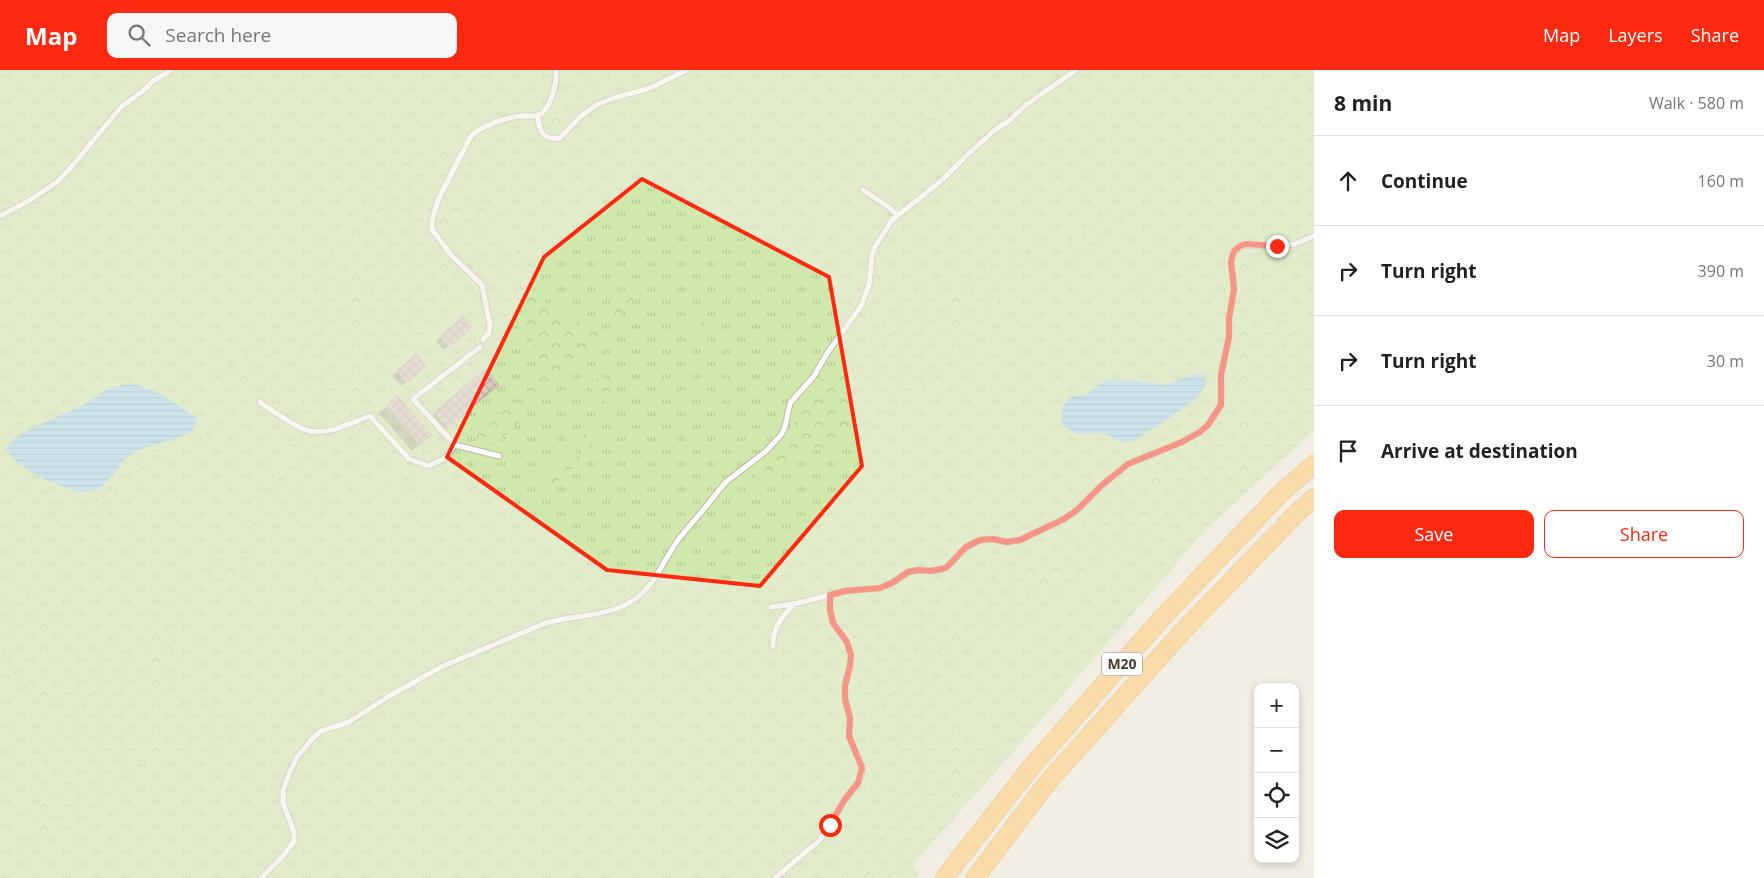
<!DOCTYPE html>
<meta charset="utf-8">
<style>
body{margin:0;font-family:"Open Sans",sans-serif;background:#f6f6f6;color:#222}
.controls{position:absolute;right:15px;bottom:15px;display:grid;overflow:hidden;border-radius:10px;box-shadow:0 2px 8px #0003}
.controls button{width:45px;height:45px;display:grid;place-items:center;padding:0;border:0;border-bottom:1px solid #e0e0e0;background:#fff;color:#222;font:25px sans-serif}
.stop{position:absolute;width:15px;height:15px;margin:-11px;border:4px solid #fd2911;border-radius:50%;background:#fff}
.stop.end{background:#fd2911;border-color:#fff;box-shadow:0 1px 5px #0008}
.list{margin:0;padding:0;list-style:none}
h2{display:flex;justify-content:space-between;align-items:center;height:65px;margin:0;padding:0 20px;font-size:21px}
h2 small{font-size:16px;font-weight:400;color:#767676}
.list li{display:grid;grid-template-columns:32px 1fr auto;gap:15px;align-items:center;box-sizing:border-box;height:90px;padding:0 20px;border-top:1px solid #e0e0e0}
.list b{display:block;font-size:19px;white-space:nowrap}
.list em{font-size:16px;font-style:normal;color:#767676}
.actions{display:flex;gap:10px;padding:15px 20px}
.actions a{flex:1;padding:11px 0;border:1px solid #fd2911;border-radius:10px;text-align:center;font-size:18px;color:#fd2911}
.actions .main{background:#fd2911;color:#fff}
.icon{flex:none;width:28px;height:28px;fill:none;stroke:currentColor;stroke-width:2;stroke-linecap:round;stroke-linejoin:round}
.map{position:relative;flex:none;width:1314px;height:808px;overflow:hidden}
header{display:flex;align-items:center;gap:30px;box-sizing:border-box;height:70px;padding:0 25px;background:#fd2911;color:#fff}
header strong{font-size:24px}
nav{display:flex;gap:28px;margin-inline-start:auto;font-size:18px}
.search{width:350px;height:45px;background:#f6f6f6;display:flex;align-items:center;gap:12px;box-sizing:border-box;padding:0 18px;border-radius:10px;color:#767676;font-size:19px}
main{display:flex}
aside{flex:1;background:#fff}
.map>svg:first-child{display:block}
.grass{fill:url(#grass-tufts)}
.forest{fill:url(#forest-crowns)}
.water{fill:url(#water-rules)}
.shadow{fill:#0003}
.building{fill:url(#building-cross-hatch);stroke:#cfc0ad}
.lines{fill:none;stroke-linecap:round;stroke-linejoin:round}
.lane-casing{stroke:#beb5a7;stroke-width:7}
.highway-casing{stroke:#df9732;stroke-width:19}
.lane{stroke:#fff;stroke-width:5}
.highway{stroke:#ffc363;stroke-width:18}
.route{stroke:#fd2911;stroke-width:6}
.marked{fill:none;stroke:#fd2911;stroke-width:4;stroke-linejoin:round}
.labels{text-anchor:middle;stroke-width:4.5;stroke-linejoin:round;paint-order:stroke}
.shield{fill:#fff;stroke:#7d7771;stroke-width:1}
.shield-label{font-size:14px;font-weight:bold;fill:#453d34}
</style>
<header>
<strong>Map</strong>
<div class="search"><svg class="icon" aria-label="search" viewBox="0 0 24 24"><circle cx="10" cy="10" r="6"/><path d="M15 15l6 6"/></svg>Search here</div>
<nav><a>Map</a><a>Layers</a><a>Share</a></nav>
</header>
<main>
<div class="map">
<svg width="1314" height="808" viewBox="0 0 1314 808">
<defs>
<pattern id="grass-tufts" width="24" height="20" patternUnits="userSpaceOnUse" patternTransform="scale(1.25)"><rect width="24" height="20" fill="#d0e8ac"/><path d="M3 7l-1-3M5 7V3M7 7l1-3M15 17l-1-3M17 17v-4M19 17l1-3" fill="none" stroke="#b4c895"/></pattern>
<pattern id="forest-crowns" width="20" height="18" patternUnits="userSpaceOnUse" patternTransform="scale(1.25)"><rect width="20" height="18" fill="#d0e8ac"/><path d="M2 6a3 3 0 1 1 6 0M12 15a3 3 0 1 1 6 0" fill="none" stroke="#b4c895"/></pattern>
<pattern id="water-rules" width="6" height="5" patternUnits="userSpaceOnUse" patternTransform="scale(1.25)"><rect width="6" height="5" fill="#9fd4f1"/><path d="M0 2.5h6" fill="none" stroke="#83adc4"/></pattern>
<pattern id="building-cross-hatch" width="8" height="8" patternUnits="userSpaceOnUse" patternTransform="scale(1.25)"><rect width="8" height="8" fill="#d7cbbd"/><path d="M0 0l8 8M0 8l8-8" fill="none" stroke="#baafa3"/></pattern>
</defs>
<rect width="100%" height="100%" fill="#f2eee4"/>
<path class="grass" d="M0,0H1314V285L1204,462L1007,689L901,808H0Z"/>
<g class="forest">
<path d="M135,0H160L150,7L134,23L118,34H115L112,30C112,16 125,8 135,0Z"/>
<path d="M568,0H618L596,16L577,36L564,52L560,56H553L551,51L563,26Z"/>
<path d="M958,0H981L959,24H950Z"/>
<path d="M1018,25L1021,29C1018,35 1013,41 1006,42L1004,38L1005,33Z"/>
<path d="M1269,26L1286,30L1283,53C1273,58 1267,57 1257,51C1255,39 1259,33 1269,26Z"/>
<path d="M937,33H941L944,40V50C937,58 918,76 908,76L905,71C909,55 922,46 933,34Z"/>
<path d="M445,63L468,95L477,122L493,154L525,194L519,206L549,235L575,248L599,265L591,281L552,316L521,351L494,376L471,365L487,353L527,320L541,295L532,269L505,244L476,230L450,241L428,260L389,297L355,336L344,353L304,404L307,418L335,432L243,459L291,379L313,306L301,270L304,243L315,213L331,184L366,131L403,91Z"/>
<path d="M908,110C907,120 905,131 894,130L891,124L894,116L901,112Z"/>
<path d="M1121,141C1138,163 1094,183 1076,185L1069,178L1070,172L1106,143Z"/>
<path d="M813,151H820L822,157L815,166L810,165L806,162Z"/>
<path d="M1314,174V185C1301,185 1289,195 1276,194C1267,194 1262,188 1253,194C1248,198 1246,206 1245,212L1240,215C1235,203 1237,193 1243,183L1254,181L1292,182Z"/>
<path d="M1014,182H1023L1029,186L1031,192L1013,216L1002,226L971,274L959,287L944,296L926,317L845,368L825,377L788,387C780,404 774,407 755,408L759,396L777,381L785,372L791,360L800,332L807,323L817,313L853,287L882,252L907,213L919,208L926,209L944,218L953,219L962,217L978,206L983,199L993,191Z"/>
<path d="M1188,183L1200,188L1209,201L1215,199L1224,203L1227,209C1225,216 1223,218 1216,220C1210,216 1205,213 1205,205L1202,203L1194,208L1187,206L1181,193Z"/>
<path d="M1147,206L1149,211C1147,218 1146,222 1139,224L1135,220L1134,214L1141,208Z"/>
<path d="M1110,210L1114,214L1111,222L1105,224L1099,221L1098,216L1101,212Z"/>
<path d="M626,219H633L635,223C631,235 626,244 614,248C612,235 618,229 626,219Z"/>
<path d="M1252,230L1304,256L1314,252V360L1204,462L1175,440L1013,576L932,581L929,612L1007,689L912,794L919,805L917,808H842L882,760L901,722L908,687L888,661L878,639L854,628C858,611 862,591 855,574C853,567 846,560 841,554L847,539L868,551L886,566L948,535L1050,475L1076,462L1098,436L1129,412L1149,397L1174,389L1197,373L1217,353L1232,332L1236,309L1237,291L1240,269L1234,249L1241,233Z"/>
<path d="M701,249L707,254L708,260L705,264H700L692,257L693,250Z"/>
<path d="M251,275C269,277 272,281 277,298C272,305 266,310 261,316C247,335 229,381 200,378L204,367L212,357L210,325L216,309L227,297L238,293L244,288Z"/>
<path d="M996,277H1002L1004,283L998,293L991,300L983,297L979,290Z"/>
<path d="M117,301H138L143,305C136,307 129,304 122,307C116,309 112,313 105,313L103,309Z"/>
<path d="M603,307L615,318L620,325L611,336C602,331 595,324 589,316L598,308Z"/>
<path d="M0,342H10L28,350L27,355L11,364L0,373Z"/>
<path d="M593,362L596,367L592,377L588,380L578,372L581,366Z"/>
<path d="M574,380L580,385C577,400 561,408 549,416L543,414L540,406C543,402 546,401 550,399C559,393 565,385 574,380Z"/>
<path d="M155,382H161C159,391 149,400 140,401L138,398L139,392Z"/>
<path d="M463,386V395L440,406L379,422L377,416L404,395C420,403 434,407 450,395C455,392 458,388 463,386Z"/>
<path d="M0,387C30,412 59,426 97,432L116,417L119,421L106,440L99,447C61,446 30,423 0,403Z"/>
<path d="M261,480H270L262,490L242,502L225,518C212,517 203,505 197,493L206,486L221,489L232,486L247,485L254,481Z"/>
<path d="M312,500L319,503L321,508L314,517L309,521L302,518L298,510L300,504Z"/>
<path d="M19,517L47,527L66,540L69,560L90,567L114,592L131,591L141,586L146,555L177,521L187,536L178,553L173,574L179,591L166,632L185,634L205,633L236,646L242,656L216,682L173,684L131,696L114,716V736L89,752L69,754L46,765L30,787L20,784L24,771L42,732L43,686L58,652L45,646L37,627L8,601L1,574L0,541L2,535Z"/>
<path d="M269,528L279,529L284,533L286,540L273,546L268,544L265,537Z"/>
<path d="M809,538L815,543V565L812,566L801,562L789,570L782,565L783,556C791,548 798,542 809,538Z"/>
<path d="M227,549C233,558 230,568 221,572L215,568C214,557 217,553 227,549Z"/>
<path d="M699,590L702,594L703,598L696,606H690L686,604L692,595Z"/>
<path d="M303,612L310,620L322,621L329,638L318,648L309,641L303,656L295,644Z"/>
</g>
<g class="water">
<path d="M1197,304L1204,307L1206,311L1205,317L1194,331L1140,367L1133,370L1126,372L1117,370L1102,363L1078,364L1063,356L1061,350L1062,338L1069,328L1074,326L1085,325L1103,312L1108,310L1137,311L1167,315L1190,305Z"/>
<path d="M130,313C155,318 175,333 196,347L197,352L194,359C175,373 151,372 131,384C117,394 110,416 93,421C90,421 85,422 81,422C65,420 6,395 7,377L14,369L24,362L89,332L107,319Z"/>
</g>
<g class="shadow">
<path d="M466,262L444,280L436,272L441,267Z"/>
<path d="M420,300L402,316L393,306L398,301Z"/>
<path d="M497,315L440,365L428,350L435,343Z"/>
<path d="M397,327L423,372L412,381L379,343Z"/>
</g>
<g class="building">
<path d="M463,246L472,257L449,277L440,266Z"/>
<path d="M416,284L426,296L407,313L397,300Z"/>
<path d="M485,299L499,315L448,358L434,342Z"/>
<path d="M397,325L432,365L420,375L386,335Z"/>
</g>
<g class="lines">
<g class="lane-casing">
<g id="lane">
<path d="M538,45C538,60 543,71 560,68L581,46L598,34L614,28L650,18L687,0"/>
<path d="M863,120L890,138L897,145"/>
<path d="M0,146L32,129L58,111L73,95L122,36L143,21L153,11L171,0"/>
<path d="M483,270L489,263L490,255L482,215L450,184L432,159V151L438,130L471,66C480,56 508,47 522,46C527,46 533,47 538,45C551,41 557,12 556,0"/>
<path d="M480,277L413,329L455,375L499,386"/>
<path d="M260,332C271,340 297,358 310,361C329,365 353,352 370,346L409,389L429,396L445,388L455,375"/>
<path d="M771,537L794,534L845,521L880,518L892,513L908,502L918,500L931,501L942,499L947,497L966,477L980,470L993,469L1007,472L1020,470L1064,449L1077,440L1101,416L1128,394L1182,372L1200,361L1208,355L1221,335V305L1229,267V248L1234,219L1231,192L1233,181L1240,176L1246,175L1277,176L1295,174L1314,166"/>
<path d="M773,576C772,558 783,546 794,534"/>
<path d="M261,808L283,786L294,771V762L283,733V721L289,704L297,687L314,667L321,661L349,652L386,628L441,597L543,554C568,546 595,547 618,538C654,524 658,498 678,470C691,453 707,437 719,420L726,412L766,381L781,365L785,357L790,333L814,306L828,282L861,236L869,215L872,185L875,177L892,150L940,112L967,85L996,59L1009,51L1026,35L1076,0"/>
<path d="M775,808L820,770L845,729L858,713L861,706L862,698L860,692L854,679L849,666L850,648L845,629V615L851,595V585L847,572L833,553L830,540V525"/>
</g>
</g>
<g class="highway-casing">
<g id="highway">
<path d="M944,808L1032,696L1161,549L1280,424L1314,394"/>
<path d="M975,808L1048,712L1183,561L1298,442L1314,428"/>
</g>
</g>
<use href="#lane" class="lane"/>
<use href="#highway" class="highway"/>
</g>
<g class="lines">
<path class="route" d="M830,755L845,729L858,713L862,698L849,666L850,648L845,629V616L850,595L851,585L847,572L833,553L830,540V525L845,521L880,518L892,513L908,502L918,500L930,501L942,499L947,497L966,477L980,470L993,469L1007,472L1020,470L1064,449L1077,440L1101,416L1128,394L1182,372L1200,362L1208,355L1221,335V305L1229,267V248L1234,219L1231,192L1234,181L1240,176L1246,174L1277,176"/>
</g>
<path d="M0 0H1314V808H0ZM642,109L829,207L862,396L760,516L607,500L447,387L544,187Z" fill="#f2eee4" fill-opacity=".55" fill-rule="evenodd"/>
<path class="marked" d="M642,109L829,207L862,396L760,516L607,500L447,387L544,187Z"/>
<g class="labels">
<rect class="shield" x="1102" y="582.5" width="40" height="23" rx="4"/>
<g class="shield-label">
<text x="1122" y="599">M20</text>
</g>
</g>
</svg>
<div class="controls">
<button>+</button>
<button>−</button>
<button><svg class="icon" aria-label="locate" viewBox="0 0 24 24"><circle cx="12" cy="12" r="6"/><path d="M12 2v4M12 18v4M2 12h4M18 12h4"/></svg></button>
<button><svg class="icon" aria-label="layers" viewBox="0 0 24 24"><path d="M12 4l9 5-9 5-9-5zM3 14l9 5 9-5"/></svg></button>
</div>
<div class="stop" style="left:830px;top:755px"></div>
<div class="stop end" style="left:1277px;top:176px"></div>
</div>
<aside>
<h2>8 min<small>Walk · 580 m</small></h2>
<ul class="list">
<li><svg class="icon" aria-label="ahead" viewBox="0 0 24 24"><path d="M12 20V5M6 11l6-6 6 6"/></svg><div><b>Continue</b></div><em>160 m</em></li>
<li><svg class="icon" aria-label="right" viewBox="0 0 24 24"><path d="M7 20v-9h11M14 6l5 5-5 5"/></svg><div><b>Turn right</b></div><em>390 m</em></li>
<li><svg class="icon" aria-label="right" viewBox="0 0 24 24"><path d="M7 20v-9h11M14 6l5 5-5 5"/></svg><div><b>Turn right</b></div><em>30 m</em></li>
<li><svg class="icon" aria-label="arrive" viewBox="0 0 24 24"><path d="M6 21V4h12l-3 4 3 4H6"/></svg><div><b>Arrive at destination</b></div></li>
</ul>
<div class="actions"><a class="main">Save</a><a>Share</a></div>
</aside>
</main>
